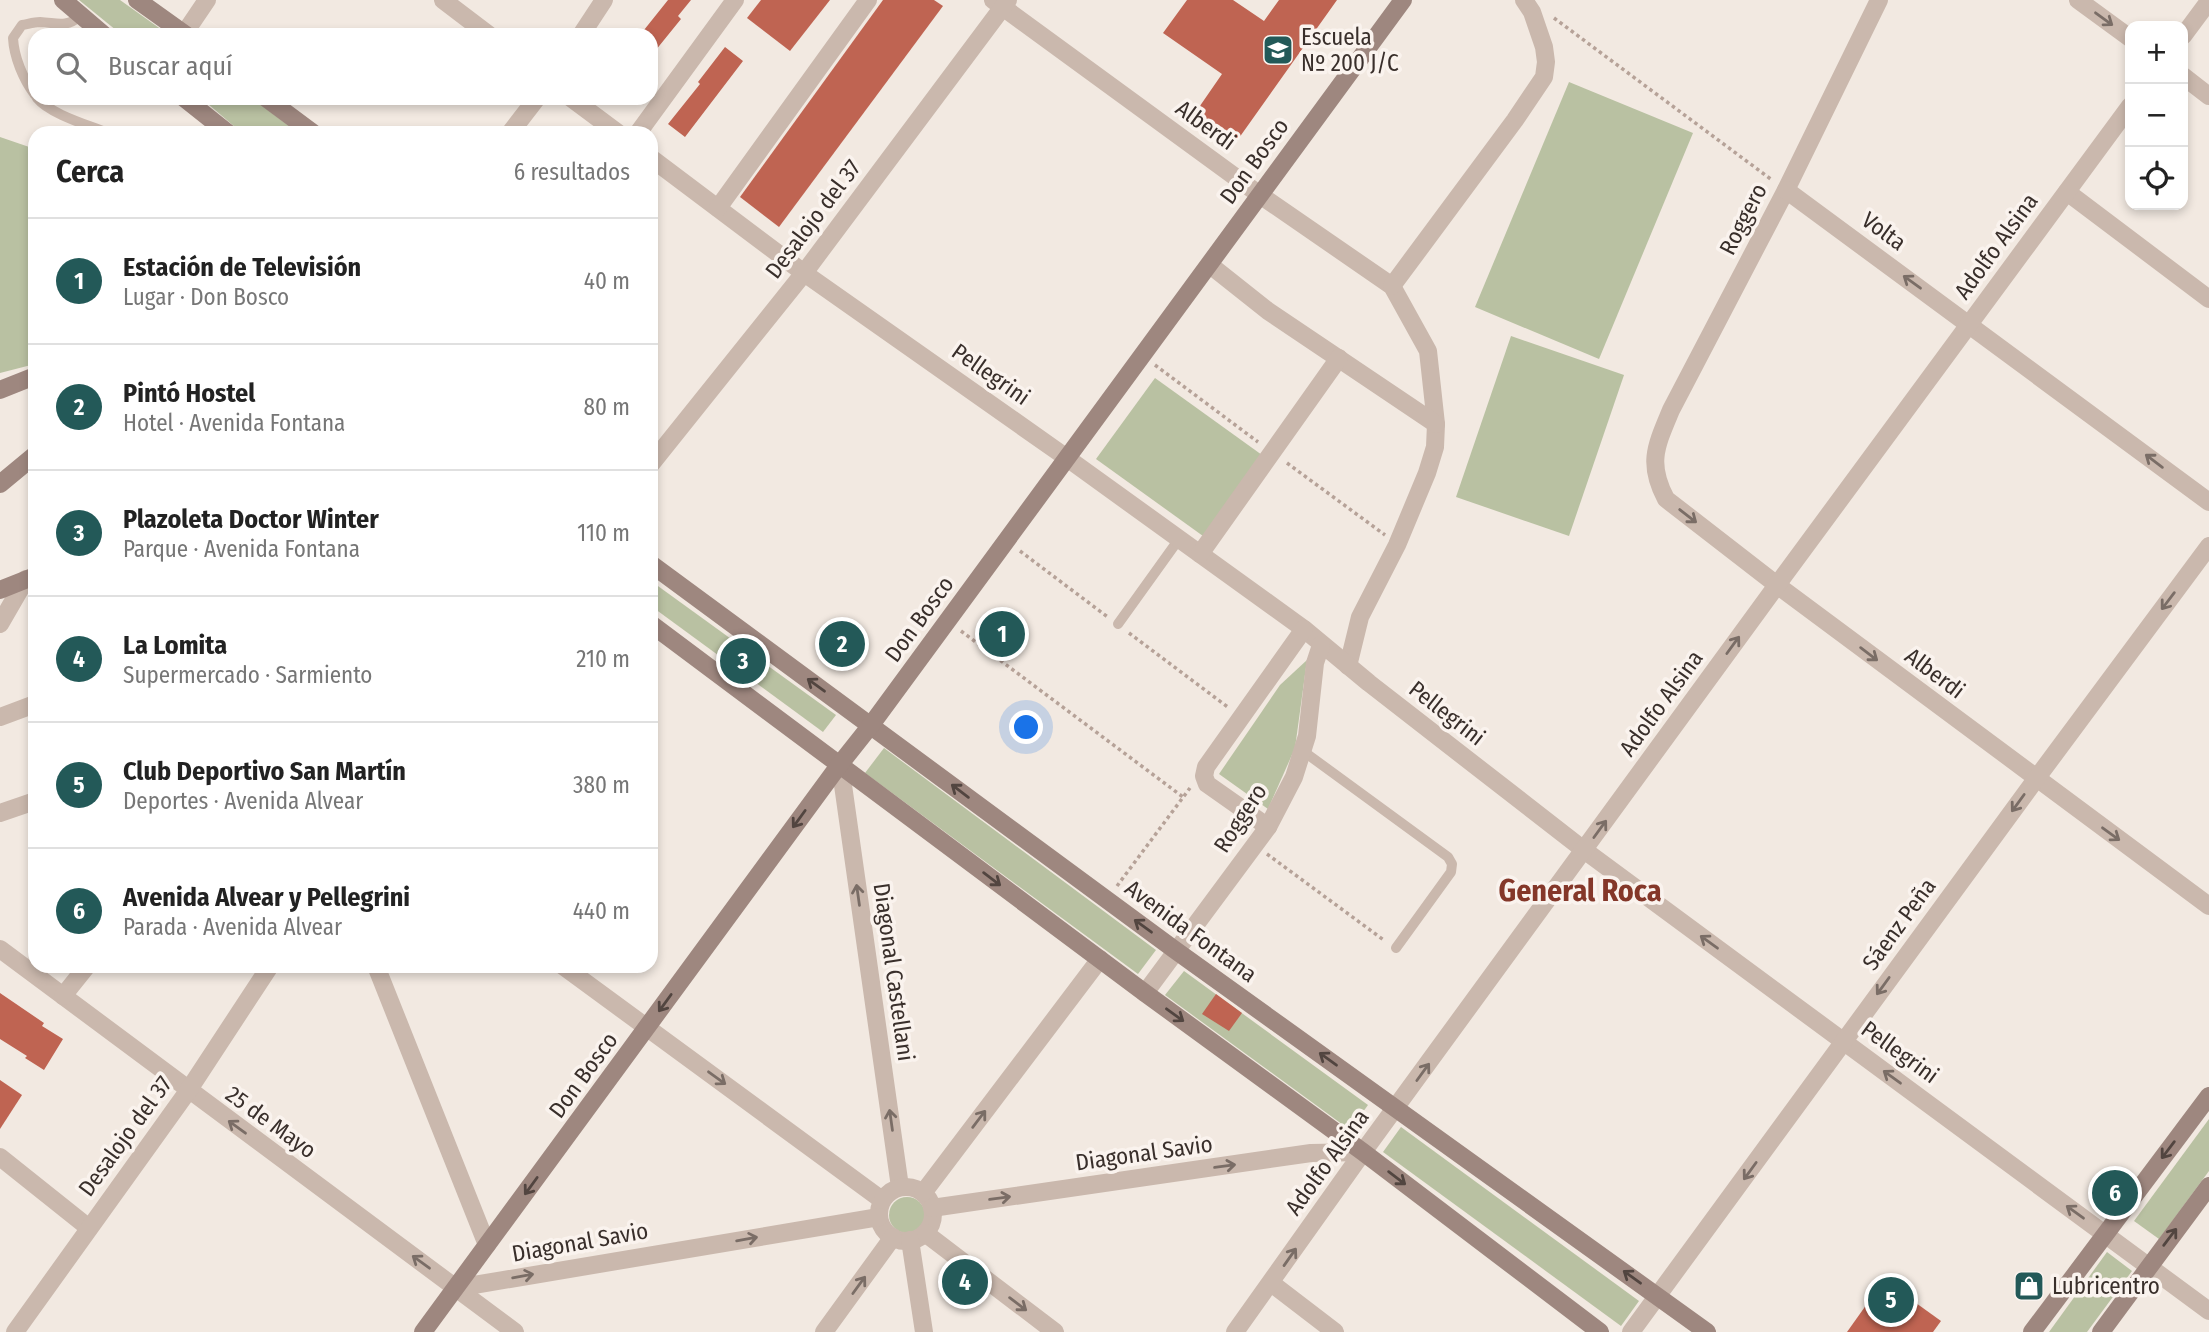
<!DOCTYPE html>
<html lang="es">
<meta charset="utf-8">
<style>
body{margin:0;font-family:"Fira Sans Condensed",sans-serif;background:#f2f2f2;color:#222}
.controls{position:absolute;right:21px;top:21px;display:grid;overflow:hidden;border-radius:14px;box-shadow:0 4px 10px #0003}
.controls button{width:63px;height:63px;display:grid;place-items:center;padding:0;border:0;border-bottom:2px solid #e0e0e0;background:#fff;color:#222;font:35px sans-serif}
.you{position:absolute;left:1027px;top:728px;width:24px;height:24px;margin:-18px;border:5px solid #fff;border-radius:50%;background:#1a73e8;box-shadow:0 0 0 10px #1a73e833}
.badge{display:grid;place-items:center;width:46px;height:46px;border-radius:50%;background:#235958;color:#fff;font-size:23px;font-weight:700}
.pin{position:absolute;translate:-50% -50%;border:4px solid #fff;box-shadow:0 2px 7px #0006}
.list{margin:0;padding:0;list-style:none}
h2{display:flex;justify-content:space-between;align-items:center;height:91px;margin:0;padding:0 28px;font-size:30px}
h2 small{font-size:23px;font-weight:400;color:#767676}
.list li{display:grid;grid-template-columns:46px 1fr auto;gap:21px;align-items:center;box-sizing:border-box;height:126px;padding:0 28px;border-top:2px solid #e0e0e0}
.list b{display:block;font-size:26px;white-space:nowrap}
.list p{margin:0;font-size:23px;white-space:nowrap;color:#767676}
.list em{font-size:23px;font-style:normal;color:#767676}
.icon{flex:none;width:38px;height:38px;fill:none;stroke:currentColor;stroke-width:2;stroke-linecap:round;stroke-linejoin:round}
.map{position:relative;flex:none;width:2209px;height:1332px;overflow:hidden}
.search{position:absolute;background:#fff;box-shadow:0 4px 10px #0003;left:28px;top:28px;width:630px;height:77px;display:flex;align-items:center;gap:18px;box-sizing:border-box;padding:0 24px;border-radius:21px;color:#767676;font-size:26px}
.panel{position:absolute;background:#fff;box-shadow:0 4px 10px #0003;left:28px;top:126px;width:630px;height:847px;border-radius:21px}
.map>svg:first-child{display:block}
.green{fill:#b9c1a2}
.building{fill:#bf6452}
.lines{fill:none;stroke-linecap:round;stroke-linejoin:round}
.path{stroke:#b6a298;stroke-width:3.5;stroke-dasharray:3.5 3.5;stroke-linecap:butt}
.lane{stroke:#cab8ad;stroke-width:10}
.street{stroke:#cab8ad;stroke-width:18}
.secondary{stroke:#9e877f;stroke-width:18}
.oneway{stroke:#7a6d66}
.oneway2{stroke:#524540}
.labels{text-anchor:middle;stroke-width:7;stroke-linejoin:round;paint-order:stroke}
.poi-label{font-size:23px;fill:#392f2b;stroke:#faf3ee;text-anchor:start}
.street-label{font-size:23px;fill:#392f2b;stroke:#faf3ee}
.district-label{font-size:30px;font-weight:bold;fill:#843729;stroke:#faf3ee}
</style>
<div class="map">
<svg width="2209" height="1332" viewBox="0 0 2209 1332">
<rect width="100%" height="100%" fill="#f2e9e1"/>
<g class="green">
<path d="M79,0H120L169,35H122Z"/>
<path d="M1569,82L1693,133L1599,359L1475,307Z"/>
<path d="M201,98H252L298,133H242Z"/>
<path d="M0,137L35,149V364L0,373Z"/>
<path d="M1511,336L1624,375L1569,536L1456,497Z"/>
<path d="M1155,378L1262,455L1203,536L1096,459Z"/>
<path d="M651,581L836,715L823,732L651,606Z"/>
<path d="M1307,660L1295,748L1268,809L1219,774L1280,685Z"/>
<path d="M884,748L1156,950L1138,974L865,773Z"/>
<path d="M1184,971L1368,1105L1350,1130L1165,995Z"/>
<path d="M2209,1119V1171L2159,1239L2134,1221Z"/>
<path d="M1401,1127L1639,1301L1621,1326L1383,1152Z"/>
<circle cx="907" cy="1215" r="18"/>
<path d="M2107,1252L2132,1271L2087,1332H2049Z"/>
</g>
<g class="building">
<path d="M668,0H691L678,16L681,19L651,56V35H640Z"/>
<path d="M761,0H830L790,51L747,18Z"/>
<path d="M883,0H934L943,6L779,227L740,197Z"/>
<path d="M1187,0H1233L1264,21L1279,0H1337L1234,145L1193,116L1222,74L1163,33Z"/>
<path d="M725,47L743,61L685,137L668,124L700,84L698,82Z"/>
<path d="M993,611L1026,636L1010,657L978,632Z"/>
<path d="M0,993L44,1023L42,1026L63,1039L44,1070L25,1058L27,1056L0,1039Z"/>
<path d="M1216,994L1242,1013L1229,1031L1202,1014Z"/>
<path d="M0,1080L22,1095L0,1129Z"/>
<path d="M1884,1280L1941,1321L1933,1332H1847Z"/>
</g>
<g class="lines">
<g class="path">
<path d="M1554,18L1772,180"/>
<path d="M1155,365L1258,442"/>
<path d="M1287,463L1385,535"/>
<path d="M1020,551L1109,618"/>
<path d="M961,631L1183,797"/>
<path d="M1129,633L1229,708"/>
<path d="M1267,854L1385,941"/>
<path d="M1117,886L1190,788"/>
</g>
<g class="lane">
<path d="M35,95C23,79 14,57 13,38L22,25C28,24 34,22 40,22C58,23 65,28 81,16"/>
<path d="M37,98C50,114 88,125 108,133"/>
<path d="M1118,624L1179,539"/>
<path d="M1303,751L1448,857L1452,864L1451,872L1396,948"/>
</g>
<g class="street">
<path d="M443,0L489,35"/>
<path d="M993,0L1260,195L1392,286L1428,351L1436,424L1435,447L1427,473L1397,545L1360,617L1348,666"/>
<path d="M1879,0L1786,190L1671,410C1656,446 1647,463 1666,499L1777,585L2209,906"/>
<path d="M2078,0L2130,38"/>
<path d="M184,34L207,0"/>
<path d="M581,35L604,0"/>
<path d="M2183,36L2209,1"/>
<path d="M2183,76L2209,96"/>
<path d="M571,98L618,133"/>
<path d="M510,133L537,98"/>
<path d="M638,133L735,0"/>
<path d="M651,158L804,273L1067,458L1304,629L1369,683L1584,850L2209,1311"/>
<path d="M1786,190L2209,502"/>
<path d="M2067,192L2209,299"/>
<path d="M718,208L868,0"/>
<path d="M1210,265L1268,311L1436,424"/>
<path d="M1392,286L1515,120L1544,77L1546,62L1544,47L1532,12L1524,0"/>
<path d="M651,464L804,273L1008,0"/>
<path d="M1200,554L1339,358"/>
<path d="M0,624L26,579"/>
<path d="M0,717L35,704"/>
<path d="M840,764L900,1187"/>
<path d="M0,813L35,801"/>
<path d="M1268,827L1207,784L1204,776L1206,767L1304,629"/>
<path d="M0,949L515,1332"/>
<path d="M376,966L487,1245"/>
<path d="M563,966L882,1200"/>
<path d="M1145,993L1268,827L1294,777L1307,736L1315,663L1321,645"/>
<path d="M63,996L87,966"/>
<path d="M0,1157L89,1228"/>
<circle cx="906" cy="1214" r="27"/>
<path d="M923,1193L1100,959"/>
<path d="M932,1208L1311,1153L1363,1152"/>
<path d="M925,1233L1055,1332"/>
<path d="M910,1240L924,1332"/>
<path d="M1271,1283L1335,1332"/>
<path d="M456,1288L879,1217"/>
<path d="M15,1332L188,1091L270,966"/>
<path d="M824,1332L893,1237"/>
<path d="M1235,1332L1363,1152L1777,585L2130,106"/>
<path d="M1631,1332L2036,779L2209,546"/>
</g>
<g class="secondary">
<path d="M63,0L104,35"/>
<path d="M137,0L186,35"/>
<path d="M184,98L228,133"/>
<path d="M266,98L313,133"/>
<path d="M0,390L35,376"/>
<path d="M0,484L35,455"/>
<path d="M651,564L1175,950L1707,1332"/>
<path d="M0,590L35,576"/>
<path d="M651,624L1145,993L1363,1152L1600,1332"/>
<path d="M423,1332L840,764L871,725L1403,0"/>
<path d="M2032,1332L2209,1096"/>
<path d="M2101,1332L2209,1186"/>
</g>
</g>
<defs><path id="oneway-shaft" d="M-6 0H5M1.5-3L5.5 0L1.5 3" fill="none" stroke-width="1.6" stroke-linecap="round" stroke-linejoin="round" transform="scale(1.75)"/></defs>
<g class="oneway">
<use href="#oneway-shaft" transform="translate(2104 19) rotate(36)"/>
<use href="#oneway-shaft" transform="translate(1912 282) rotate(-144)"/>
<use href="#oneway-shaft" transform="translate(2154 461) rotate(-143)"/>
<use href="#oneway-shaft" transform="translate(1688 516) rotate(38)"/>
<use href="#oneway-shaft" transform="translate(2168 601) rotate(127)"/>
<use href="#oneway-shaft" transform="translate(1733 645) rotate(-54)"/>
<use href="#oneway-shaft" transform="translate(1869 654) rotate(37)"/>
<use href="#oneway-shaft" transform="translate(2018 803) rotate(126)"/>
<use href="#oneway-shaft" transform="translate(1600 829) rotate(-54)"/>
<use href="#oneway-shaft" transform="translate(2111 834) rotate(36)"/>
<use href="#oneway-shaft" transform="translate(858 895) rotate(-98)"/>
<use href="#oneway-shaft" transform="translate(1709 942) rotate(-144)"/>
<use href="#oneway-shaft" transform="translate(1883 986) rotate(126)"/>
<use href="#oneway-shaft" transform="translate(1423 1072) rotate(-54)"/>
<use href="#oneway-shaft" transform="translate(1892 1077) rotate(-144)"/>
<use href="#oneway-shaft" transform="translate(717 1078) rotate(36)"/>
<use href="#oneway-shaft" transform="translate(979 1119) rotate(-53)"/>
<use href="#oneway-shaft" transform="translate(891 1120) rotate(-98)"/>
<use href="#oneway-shaft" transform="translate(237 1127) rotate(-144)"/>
<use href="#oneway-shaft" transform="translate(1225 1166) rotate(-8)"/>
<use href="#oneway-shaft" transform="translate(1750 1171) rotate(126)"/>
<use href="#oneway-shaft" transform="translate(1000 1198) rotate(-8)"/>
<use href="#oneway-shaft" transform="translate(2075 1212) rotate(-144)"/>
<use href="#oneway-shaft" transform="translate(747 1239) rotate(-10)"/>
<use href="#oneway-shaft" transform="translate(1290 1257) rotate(-55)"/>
<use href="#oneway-shaft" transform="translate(421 1262) rotate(-144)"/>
<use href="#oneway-shaft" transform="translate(523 1276) rotate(-10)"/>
<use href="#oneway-shaft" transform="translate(859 1285) rotate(-54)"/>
<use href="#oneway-shaft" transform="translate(1018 1304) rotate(37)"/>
</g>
<g class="oneway2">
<use href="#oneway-shaft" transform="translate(816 685) rotate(-144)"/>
<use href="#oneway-shaft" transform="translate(960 791) rotate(-143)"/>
<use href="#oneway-shaft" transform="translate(799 819) rotate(126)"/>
<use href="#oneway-shaft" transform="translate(992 879) rotate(37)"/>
<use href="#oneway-shaft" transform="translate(1143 926) rotate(-144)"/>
<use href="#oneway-shaft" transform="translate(665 1003) rotate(126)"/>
<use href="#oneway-shaft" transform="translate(1175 1015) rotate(36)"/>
<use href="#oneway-shaft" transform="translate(1328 1059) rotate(-144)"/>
<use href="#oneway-shaft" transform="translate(2168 1150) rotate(127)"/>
<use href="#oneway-shaft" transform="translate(1397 1178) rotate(37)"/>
<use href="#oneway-shaft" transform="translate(531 1186) rotate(126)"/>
<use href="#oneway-shaft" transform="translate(2170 1237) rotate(-53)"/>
<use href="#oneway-shaft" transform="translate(1632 1277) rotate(-144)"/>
</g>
<defs>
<g id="school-square" transform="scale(1.575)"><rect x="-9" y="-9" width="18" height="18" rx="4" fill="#235958" stroke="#faf3ee"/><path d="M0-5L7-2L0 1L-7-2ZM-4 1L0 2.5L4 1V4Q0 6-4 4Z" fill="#fff"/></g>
<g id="shop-square" transform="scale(1.575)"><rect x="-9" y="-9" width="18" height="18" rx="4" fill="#235958" stroke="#faf3ee"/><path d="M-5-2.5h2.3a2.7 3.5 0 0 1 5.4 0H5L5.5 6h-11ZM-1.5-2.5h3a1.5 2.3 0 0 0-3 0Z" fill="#fff"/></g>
</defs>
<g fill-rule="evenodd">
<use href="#school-square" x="1278" y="50"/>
<use href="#shop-square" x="2029" y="1286"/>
</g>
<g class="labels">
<g class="poi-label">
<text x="1301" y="45">Escuela<tspan x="1301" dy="26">Nº 200 J/C</tspan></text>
<text x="2052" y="1294">Lubricentro</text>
</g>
<g class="street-label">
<text transform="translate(1206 125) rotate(36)" y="8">Alberdi</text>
<text transform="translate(1254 161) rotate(-54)" y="8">Don Bosco</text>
<text transform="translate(813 219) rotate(-53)" y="8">Desalojo del 37</text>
<text transform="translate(1743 219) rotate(-63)" y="8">Roggero</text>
<text transform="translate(1884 231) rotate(36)" y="8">Volta</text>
<text transform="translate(1996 246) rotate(-54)" y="8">Adolfo Alsina</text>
<text transform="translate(991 374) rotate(35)" y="8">Pellegrini</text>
<text transform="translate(919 619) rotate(-54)" y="8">Don Bosco</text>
<text transform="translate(1935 673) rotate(37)" y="8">Alberdi</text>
<text transform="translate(1661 703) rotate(-54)" y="8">Adolfo Alsina</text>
<text transform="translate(1447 713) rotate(38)" y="8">Pellegrini</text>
<text transform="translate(1240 818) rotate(-57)" y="8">Roggero</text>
<text transform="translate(1899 924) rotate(-54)" y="8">Sáenz Peña</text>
<text transform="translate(1191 931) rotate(36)" y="8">Avenida Fontana</text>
<text transform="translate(894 972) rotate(82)" y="8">Diagonal Castellani</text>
<text transform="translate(1900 1052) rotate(36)" y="8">Pellegrini</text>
<text transform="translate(583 1075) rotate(-54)" y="8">Don Bosco</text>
<text transform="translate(271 1122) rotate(36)" y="8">25 de Mayo</text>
<text transform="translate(125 1136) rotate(-54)" y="8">Desalojo del 37</text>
<text transform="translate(1144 1153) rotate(-8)" y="8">Diagonal Savio</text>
<text transform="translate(1327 1162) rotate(-54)" y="8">Adolfo Alsina</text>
<text transform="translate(580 1242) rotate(-10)" y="8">Diagonal Savio</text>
</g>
<g class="district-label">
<text x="1580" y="901">General Roca</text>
</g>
</g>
</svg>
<div class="controls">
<button>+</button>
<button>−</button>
<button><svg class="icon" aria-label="locate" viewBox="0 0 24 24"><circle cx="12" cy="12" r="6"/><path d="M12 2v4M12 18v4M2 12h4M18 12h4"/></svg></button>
</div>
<div class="you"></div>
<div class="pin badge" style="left:1002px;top:634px">1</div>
<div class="pin badge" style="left:842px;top:644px">2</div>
<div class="pin badge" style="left:743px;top:661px">3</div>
<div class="pin badge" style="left:965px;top:1282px">4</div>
<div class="pin badge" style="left:1891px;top:1300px">5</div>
<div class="pin badge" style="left:2115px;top:1193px">6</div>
<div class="search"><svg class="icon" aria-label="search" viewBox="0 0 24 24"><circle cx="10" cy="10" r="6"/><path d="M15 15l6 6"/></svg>Buscar aquí</div>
<section class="panel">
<h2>Cerca<small>6 resultados</small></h2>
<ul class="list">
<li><span class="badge">1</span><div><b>Estación de Televisión</b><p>Lugar · Don Bosco</p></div><em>40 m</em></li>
<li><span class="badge">2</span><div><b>Pintó Hostel</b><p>Hotel · Avenida Fontana</p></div><em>80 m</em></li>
<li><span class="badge">3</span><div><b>Plazoleta Doctor Winter</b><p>Parque · Avenida Fontana</p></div><em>110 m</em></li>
<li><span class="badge">4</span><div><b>La Lomita</b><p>Supermercado · Sarmiento</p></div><em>210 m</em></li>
<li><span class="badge">5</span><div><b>Club Deportivo San Martín</b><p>Deportes · Avenida Alvear</p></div><em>380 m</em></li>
<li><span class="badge">6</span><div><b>Avenida Alvear y Pellegrini</b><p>Parada · Avenida Alvear</p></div><em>440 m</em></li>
</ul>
</section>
</div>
